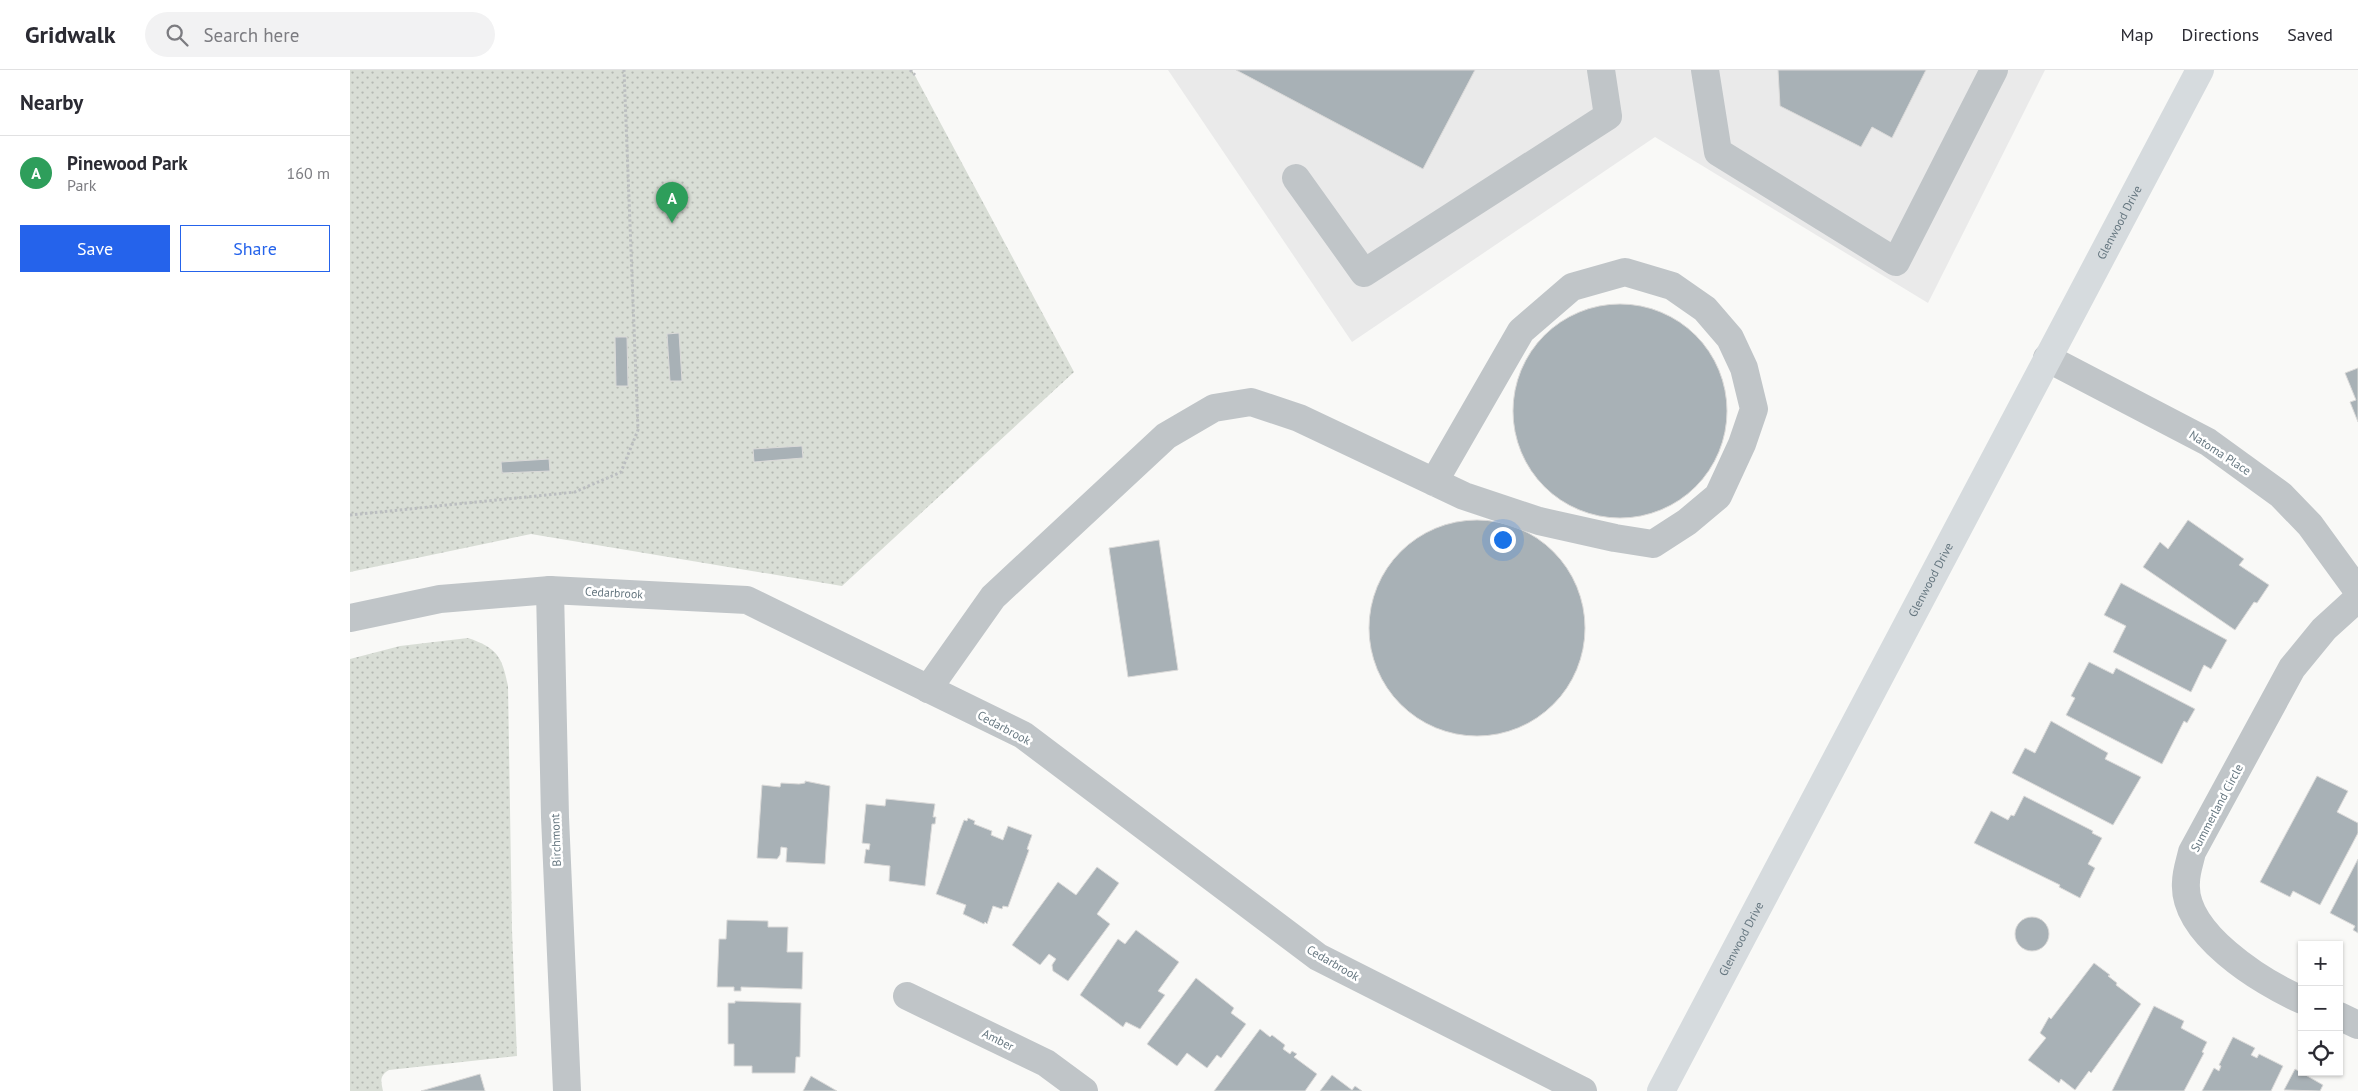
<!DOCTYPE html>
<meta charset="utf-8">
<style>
body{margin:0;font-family:"PT Sans",sans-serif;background:#f2f2f3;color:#2b2b33}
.controls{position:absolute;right:15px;bottom:15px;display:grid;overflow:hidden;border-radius:0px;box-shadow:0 1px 4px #0004}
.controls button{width:45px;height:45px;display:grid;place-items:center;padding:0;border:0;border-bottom:1px solid #e1e1e2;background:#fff;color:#2b2b33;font:25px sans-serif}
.you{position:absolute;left:1152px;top:469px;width:18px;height:18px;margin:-12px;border:4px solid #fff;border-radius:50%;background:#1a73e8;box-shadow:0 0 0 8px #1a73e833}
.badge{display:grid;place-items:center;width:32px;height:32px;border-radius:50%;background:#2563eb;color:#fff;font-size:16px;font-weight:700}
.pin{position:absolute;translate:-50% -41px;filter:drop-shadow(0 1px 2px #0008)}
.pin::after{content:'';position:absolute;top:26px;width:18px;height:15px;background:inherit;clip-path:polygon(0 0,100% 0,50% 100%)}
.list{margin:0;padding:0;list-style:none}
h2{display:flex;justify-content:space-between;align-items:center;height:65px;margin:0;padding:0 20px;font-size:21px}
h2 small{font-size:16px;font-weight:400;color:#7c7c81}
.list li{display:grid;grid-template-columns:32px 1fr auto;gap:15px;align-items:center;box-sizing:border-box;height:75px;padding:0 20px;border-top:1px solid #e1e1e2}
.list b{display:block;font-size:19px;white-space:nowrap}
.list p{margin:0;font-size:16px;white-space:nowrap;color:#7c7c81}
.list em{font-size:16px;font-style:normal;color:#7c7c81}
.actions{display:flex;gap:10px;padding:15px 20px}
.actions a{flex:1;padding:11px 0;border:1px solid #2563eb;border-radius:0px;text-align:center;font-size:18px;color:#2563eb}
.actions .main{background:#2563eb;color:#fff}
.icon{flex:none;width:28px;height:28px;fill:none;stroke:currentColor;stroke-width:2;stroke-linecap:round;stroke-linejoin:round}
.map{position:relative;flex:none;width:2008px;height:1021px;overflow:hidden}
header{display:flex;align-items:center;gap:30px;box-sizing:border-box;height:70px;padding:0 25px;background:#fff;border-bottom:1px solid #e1e1e2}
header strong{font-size:24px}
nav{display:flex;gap:28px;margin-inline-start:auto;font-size:18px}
.search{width:350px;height:45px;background:#f2f2f3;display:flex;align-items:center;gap:12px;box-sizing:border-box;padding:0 18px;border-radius:28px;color:#7c7c81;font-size:19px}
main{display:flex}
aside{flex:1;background:#fff}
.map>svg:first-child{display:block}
.built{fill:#eaeaea}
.park{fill:url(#park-dots)}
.building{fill:#a8b1b6;stroke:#dbdad9}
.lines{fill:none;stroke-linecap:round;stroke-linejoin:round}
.path{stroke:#bbbec0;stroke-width:3;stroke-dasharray:2.5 2.5;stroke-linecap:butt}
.minor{stroke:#c0c5c8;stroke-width:28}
.major{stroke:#d6dbde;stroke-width:28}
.labels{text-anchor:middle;stroke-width:5;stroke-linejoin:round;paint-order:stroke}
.street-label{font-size:12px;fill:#667780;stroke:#fff}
</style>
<header>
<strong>Gridwalk</strong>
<div class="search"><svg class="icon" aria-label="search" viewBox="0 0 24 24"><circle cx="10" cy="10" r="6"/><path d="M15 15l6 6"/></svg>Search here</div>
<nav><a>Map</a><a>Directions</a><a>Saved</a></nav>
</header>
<main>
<aside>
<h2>Nearby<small></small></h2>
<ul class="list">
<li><span class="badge" style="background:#2e9e5b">A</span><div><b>Pinewood Park</b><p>Park</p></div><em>160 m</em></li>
</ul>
<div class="actions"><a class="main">Save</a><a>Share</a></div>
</aside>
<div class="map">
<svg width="2008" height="1021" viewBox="0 0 2008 1021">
<defs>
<pattern id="park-dots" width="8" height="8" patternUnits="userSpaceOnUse" patternTransform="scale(1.25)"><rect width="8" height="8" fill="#d9ded6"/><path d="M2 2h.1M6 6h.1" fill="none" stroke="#b4b9b3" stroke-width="1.8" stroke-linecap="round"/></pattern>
</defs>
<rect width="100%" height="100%" fill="#f9f9f7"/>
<path class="built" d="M818,0H1695L1578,233L1305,67L1002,272Z"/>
<g class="park">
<path d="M0,0H562L724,302L492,516L181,464L0,502Z"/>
<path d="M118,568C147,578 152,586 158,616L162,860L167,986L39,1000C29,1006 31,1011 33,1021H0V589L50,576Z"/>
</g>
<g class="building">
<path d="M886,0H1125L1073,99Z"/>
<path d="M1428,0H1576L1542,68L1522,57L1511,77L1430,36Z"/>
<circle cx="1270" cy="341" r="107"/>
<path d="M329,263L332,311H320L317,264Z"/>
<path d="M265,267H277L278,316H266Z"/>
<path d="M2008,298V352L2000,332L2006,330L1995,303Z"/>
<path d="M452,376L453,388L404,392L403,379Z"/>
<path d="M199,389L200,401L152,403L151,392Z"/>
<path d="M1838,450L1894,489L1889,495L1919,515L1907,533L1904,532L1885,560L1793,497L1810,472L1818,479Z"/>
<circle cx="1127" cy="558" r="108"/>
<path d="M809,470L828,600L778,607L759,478Z"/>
<path d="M1771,513L1877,570L1861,599L1854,595L1841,622L1763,582L1776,556L1754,545Z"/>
<path d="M1739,592L1763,604L1766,598L1845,639L1837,653L1834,651L1812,694L1716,645L1725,628L1721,626Z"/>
<path d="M1701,651L1758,683L1755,689L1791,707L1763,755L1662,703L1675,678L1685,683Z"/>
<path d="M1967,706L1998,721L1987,742L2008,753V763L1970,835L1943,821L1940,827L1910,812Z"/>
<path d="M455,711L480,716L475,794L436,792L437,778L431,777L430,785L427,789L407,788L412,715L430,717L431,713L449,714L455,713Z"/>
<path d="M1674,726L1743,761L1742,763L1752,768L1738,794L1745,798L1730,828L1709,817L1710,815L1624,773L1641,741L1658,750L1661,745L1664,746Z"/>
<path d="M536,729L585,734L583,747H586L585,754H582L575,816L539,811L540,796L514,793L516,779L519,780L520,774L512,773L516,734L535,736Z"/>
<path d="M618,748L625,751L624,754L642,761L641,765L653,770L658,756L682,765L677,779L679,780L658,837L653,836L652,839L643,836L637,854L635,852L634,854L613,844L616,835L586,824L614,750L617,751Z"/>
<path d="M2008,789V863L2003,860L2005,856L1980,843Z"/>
<path d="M747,797L769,813L747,844L760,854L718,911L703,901L702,895L706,889L699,884L690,895L662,875L708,812L726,825Z"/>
<circle cx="1682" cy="864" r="17"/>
<path d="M377,850L418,851V857H438L437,882H453L452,919L391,917V921H384V917H367L369,869H376Z"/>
<path d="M786,860L829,892L808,921L815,925L790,959L776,952L773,957L730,925L768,869L775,874Z"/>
<path d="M1744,893L1760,905L1758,906L1767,913L1766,915L1791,934L1741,1003L1739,1001L1725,1020L1711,1009L1709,1013L1678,990L1696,968L1690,963L1699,947L1701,949Z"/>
<path d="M846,908L884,938L881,943L896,954L871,988L867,985L857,998L837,983L827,996L797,974Z"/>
<path d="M385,931L451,933L450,987H446L445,1003H402V996H384V974H378V933H385Z"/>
<path d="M1804,936L1834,951L1831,958L1857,972L1852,982L1854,983L1834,1021H1762Z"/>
<path d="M910,959L920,967L922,965L935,975L933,979L940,984L942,981L947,984L944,987L967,1004L955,1021H864Z"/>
<path d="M1883,967L1905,978L1901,985L1907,988L1909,984L1933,996L1921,1021H1852L1864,998L1869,1001L1871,996L1869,995Z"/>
<path d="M1945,999L1973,1015L1970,1021L1934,1020Z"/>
<path d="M130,1004L135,1021H71Z"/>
<path d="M982,1005L1002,1020L1005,1016L1012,1021H970Z"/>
<path d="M461,1006L487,1021H453Z"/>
</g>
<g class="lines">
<g class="path">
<path d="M560,0L565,5"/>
<path d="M0,445L225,422L271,402L288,360L274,0"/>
</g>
<g class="minor">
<path d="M1355,0L1368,82L1546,192L1644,0"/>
<path d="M946,108L1014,203L1258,46L1251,0"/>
<path d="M1697,288L1858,372L1931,425L1960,455L2008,521"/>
<path d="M200,520L205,747L217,1021"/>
<path d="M0,548L90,529L200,520L397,530L673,665L968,887L1233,1021"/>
<path d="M578,619L643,527L816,366L864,338L901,332L949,348L1114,426L1189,451L1265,468L1303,474L1337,452L1368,426L1392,374L1404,339L1394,298L1380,268L1355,239L1322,216L1275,202L1222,217L1171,261L1084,412"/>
<path d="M557,926L696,993L734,1021"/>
<path d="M1952,930C1911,912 1832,863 1836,812C1836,802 1840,791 1842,782L1942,598L1974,559L2008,528"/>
<path d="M1989,946L2008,955"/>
</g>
<path class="major" id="s1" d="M1311,1021L1850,0"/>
</g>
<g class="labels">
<g class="street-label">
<text dy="4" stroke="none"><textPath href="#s1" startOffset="982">Glenwood Drive</textPath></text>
<text transform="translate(1870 383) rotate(33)" y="4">Natoma Place</text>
<text dy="4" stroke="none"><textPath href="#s1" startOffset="578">Glenwood Drive</textPath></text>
<text transform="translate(264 523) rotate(3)" y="4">Cedarbrook</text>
<text transform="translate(654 658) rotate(28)" y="4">Cedarbrook</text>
<text transform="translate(1867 738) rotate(-62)" y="4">Summerland Circle</text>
<text transform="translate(206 770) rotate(-92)" y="4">Birchmont</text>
<text dy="4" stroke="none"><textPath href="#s1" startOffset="172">Glenwood Drive</textPath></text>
<text transform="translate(983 893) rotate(30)" y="4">Cedarbrook</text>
<text transform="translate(648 970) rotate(26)" y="4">Amber</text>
</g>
</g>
</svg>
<div class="controls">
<button>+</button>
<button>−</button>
<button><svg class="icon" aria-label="locate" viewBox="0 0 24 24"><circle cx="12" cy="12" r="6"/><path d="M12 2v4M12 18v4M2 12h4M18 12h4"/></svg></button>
</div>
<div class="you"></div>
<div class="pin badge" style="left:322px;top:153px;background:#2e9e5b">A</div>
</div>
</main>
